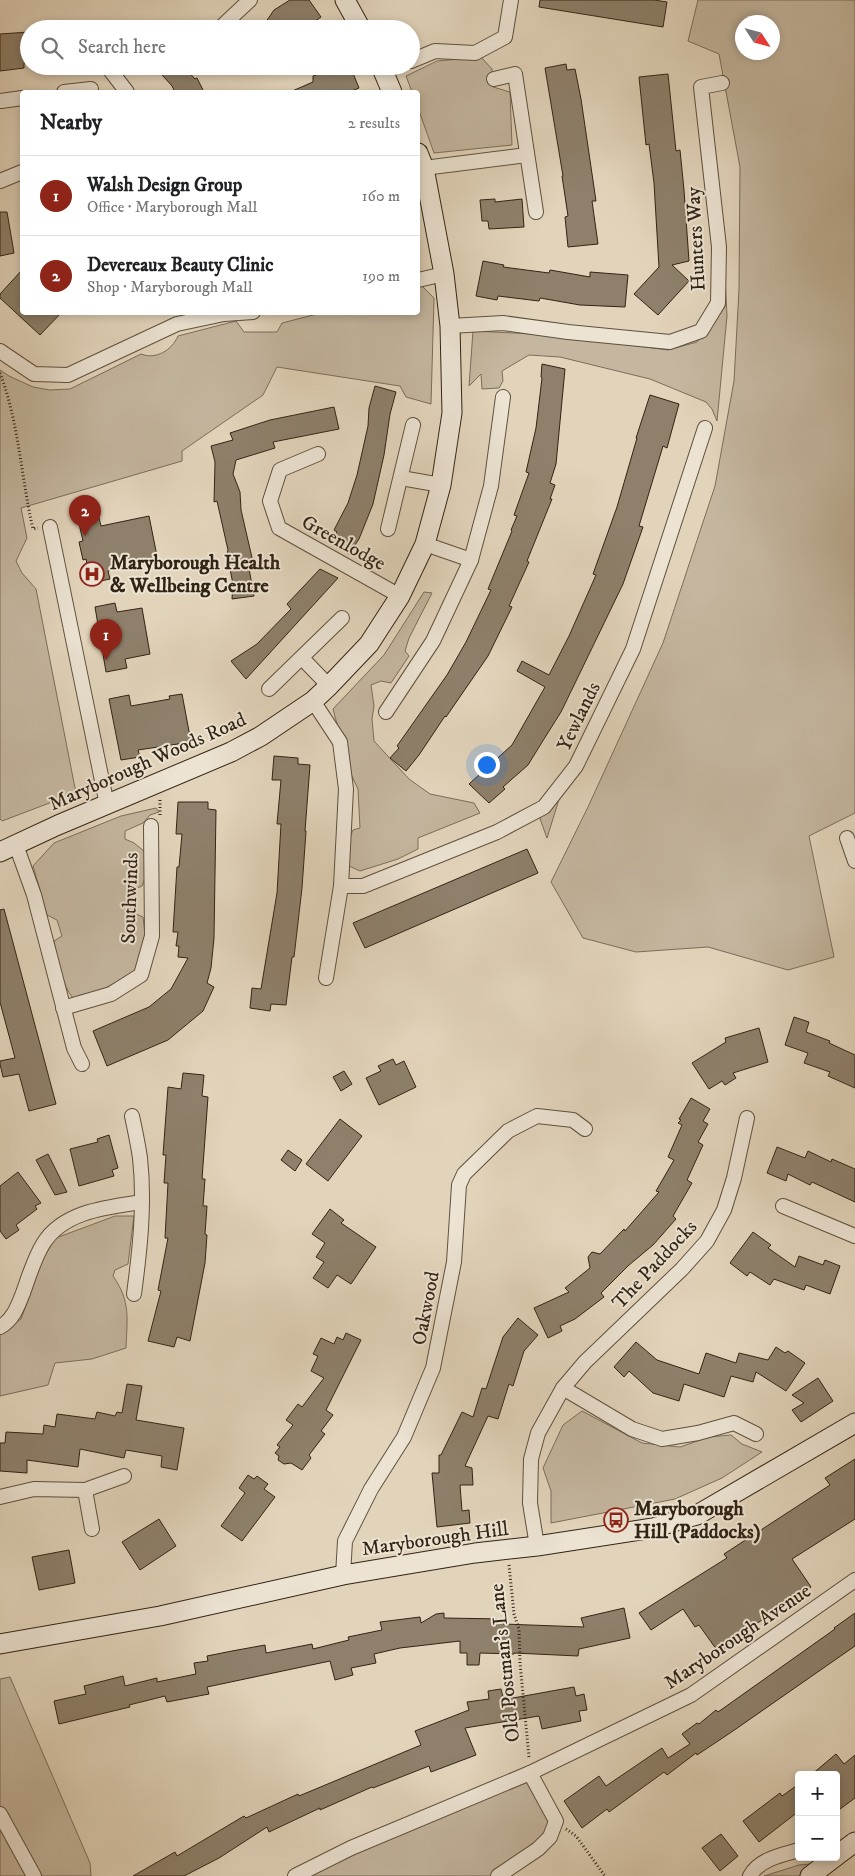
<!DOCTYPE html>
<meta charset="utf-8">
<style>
body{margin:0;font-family:"IM FELL DW Pica",serif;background:#f6f6f6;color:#202124}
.controls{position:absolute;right:15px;bottom:15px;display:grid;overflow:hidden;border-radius:5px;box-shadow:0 2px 8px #0003}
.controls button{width:45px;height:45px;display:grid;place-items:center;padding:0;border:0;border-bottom:1px solid #e0e0e0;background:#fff;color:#202124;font:25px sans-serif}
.compass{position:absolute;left:735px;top:15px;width:45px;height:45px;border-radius:50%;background:#fff;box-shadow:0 2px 8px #0003;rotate:126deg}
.you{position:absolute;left:486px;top:764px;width:18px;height:18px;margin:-12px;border:4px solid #fff;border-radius:50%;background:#1a73e8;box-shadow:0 0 0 8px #1a73e833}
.badge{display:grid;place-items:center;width:32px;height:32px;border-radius:50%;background:#8f2418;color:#fff;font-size:16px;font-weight:700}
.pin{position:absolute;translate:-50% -41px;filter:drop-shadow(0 1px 2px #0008)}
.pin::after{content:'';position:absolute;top:26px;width:18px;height:15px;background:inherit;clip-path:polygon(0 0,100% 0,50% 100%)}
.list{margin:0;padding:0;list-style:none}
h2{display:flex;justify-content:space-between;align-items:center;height:65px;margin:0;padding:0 20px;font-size:21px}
h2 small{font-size:16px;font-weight:400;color:#757577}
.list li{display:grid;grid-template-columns:32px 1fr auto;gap:15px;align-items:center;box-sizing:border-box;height:80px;padding:0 20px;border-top:1px solid #e0e0e0}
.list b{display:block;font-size:19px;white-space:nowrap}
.list p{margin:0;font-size:16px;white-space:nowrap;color:#757577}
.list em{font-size:16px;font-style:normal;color:#757577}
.icon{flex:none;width:28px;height:28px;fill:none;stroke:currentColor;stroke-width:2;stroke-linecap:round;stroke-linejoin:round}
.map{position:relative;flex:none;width:855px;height:1876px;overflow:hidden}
.search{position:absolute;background:#fff;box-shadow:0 2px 8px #0003;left:20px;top:20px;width:400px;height:55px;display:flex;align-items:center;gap:12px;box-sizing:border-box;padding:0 18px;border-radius:28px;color:#757577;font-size:19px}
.panel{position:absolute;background:#fff;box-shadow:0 2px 8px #0003;left:20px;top:90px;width:400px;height:225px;border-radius:5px}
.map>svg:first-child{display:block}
.green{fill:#c4b69f;stroke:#7b6d5a;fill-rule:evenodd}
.building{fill:#8e806b;stroke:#322414}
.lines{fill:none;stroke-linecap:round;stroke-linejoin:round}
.street-casing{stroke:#5e503e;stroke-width:16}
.secondary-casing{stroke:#322414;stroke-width:21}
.path{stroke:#322414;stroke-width:3;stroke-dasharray:1 2.5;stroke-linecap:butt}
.street{stroke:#ece3d3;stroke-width:14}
.secondary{stroke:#ece3d3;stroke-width:19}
.labels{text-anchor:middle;stroke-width:4;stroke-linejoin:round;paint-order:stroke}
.street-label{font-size:20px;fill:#322414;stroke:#ece3d3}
.poi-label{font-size:20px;font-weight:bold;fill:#322414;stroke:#ece3d3;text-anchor:start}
</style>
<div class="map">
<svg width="855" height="1876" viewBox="0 0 855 1876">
<rect width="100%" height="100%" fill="#e2d4bb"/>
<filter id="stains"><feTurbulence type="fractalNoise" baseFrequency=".004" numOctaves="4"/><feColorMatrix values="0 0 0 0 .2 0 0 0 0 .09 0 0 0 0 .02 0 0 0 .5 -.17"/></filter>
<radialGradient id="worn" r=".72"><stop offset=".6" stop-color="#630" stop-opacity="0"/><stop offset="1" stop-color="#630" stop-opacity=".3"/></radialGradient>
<g class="green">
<path d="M698,0H855V813L809,836L834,957L788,970L708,947L636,952L583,938L551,882L588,807L663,643L715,486L734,381L739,290L740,167L719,54L688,41ZM742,22H772V52H742Z"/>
<path d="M481,57L492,69L493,87L510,92L512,145L434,153L418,108V92H412L406,76L437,61Z"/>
<path d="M725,277L727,316L717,421L712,409L706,402L650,379L560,357L529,355L502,371L503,381L499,388L482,389L481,374L469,386L473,331L553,335L668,350L697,342L725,307Z"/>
<path d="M421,285L434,298L431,404L406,397L400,386L277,367L263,395L182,451V461L21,508L27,538L16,561L22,573L36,589L76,793L2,821L0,819V370L9,376L33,387L50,390L70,389L141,354C156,360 172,350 178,336L236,321L244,332H277L282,323L321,313L418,312V286Z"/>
<path d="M424,592L432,593L409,638L405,651L409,656L391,683L381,681L371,685L374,706L372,719L374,741L409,779L430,794L474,803L480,813L418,838V849L398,859L360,871L349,866L347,843L353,830L360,828L358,789L350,772L333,709L384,655Z"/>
<path d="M561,793L547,838L539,816Z"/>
<path d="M156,808L159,812L150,815L143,823L125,831V839L134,843L144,851L146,876L142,886C131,890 131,897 130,908L136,914L143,917L145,934L140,958L134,972L93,995L73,998C62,986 57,958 54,941L62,936L57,920L47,915L33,866L54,843L121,816Z"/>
<path d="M115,1216H134L128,1264L115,1270L113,1276C131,1302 127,1318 126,1348L92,1359L55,1363L48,1385L0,1396V1334L21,1319L43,1258L56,1238Z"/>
<path d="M582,1411L642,1443L680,1447L709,1437L731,1435L742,1444L762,1452L722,1478L675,1499L551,1523V1491L543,1468L563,1425Z"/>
<path d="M10,1677L90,1863L91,1876H0V1679Z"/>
<path d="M530,1773L556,1821L550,1837L496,1876H295Z"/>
<path d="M810,1864L813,1866L799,1876H764L799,1865Z"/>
</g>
<g class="building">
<path d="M290,0H309L321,17L304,29H261L274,10Z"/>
<path d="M540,0H654L667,2L663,27L539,7Z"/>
<path d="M29,32V62L24,63V68L0,71V34Z"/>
<path d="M566,64L567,70L575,69L581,99L596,201H592L598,244L568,247L565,217L568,216L562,176H563L545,68Z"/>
<path d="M154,66H183L195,79L197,78L204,92H175L172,86Z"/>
<path d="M339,66H350L359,88L349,92H290L313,82V76Z"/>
<path d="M668,74L676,151L680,150L684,190L689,261L672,265L689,281L658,315L634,294L659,267L654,183L649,144L646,145L639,77Z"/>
<path d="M495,199V202L522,199L524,227L489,229L488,221H482L480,200Z"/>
<path d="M0,212H7L14,253L0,256Z"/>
<path d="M483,261L504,265L503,267L549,273L550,270L590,277V272L628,275L625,307L580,305L540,298L539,301L498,296L497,300L476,296Z"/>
<path d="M22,270V312H62L40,335L0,298V294Z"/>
<path d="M542,364L565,369L556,464L550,483L555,485L550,499H552L527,561L529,562L509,606L512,607L488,656L446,717L445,716L419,755L406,771L390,758L399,748L397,746L447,675L466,642L491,590L488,589L512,531L511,530L517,516L514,515L529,473L526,472L536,428L542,378L541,377Z"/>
<path d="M375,386L396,392L390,414L384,455L373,504L359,539L349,554L329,543L337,532L334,530L348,503L357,475L368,426L369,408Z"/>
<path d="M650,395L679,404L667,448L663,446L639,526L643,527L623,584L561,712L544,739L528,765L503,787L505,789L489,803L469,784L512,745L545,687L517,671L522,661L549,675L569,636L596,575L593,574L617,507L637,438H636Z"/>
<path d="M334,407L339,429L273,442L275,448L236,460L233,474L240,492L241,510L253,562L248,563L254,596L232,599L233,584L227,554L228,550L217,501L214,502L215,462L211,446L233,440L230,433L270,420Z"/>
<path d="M98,514L101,526L149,516L158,561L108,571L110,579L91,583L86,559L83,560L79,542L83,541L78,519Z"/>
<path d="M320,569L338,578L246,679L231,661L257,644L291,609L287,604Z"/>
<path d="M115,603L117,612L142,608L150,654L125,659L127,668L106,672L95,607Z"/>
<path d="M182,694L191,742L138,750L140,757L121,760L109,699L129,695L131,706L170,699L169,696Z"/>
<path d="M274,756L298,758V764L310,765L305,831H306L302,888L294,957H292L286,1005L271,1004L270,1011L250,1008L252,988L261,989L277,893L281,824H277L281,780H272Z"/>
<path d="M178,802H208V809L216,810L214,938L211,968L207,983L214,987L203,1011L168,1040L107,1066L93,1031L149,1007L171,989L188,958L178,957L179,946H176L178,932H173L177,867H179L182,834H176Z"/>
<path d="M527,849L538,873L365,948L353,923Z"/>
<path d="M4,909L56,1104L29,1111L19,1074L3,1077L0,1064V1061L15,1058L0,1002V910Z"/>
<path d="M794,1017L809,1022L806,1032L830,1041L829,1043L855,1055V1088L828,1076L830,1072L804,1063L808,1053L785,1045Z"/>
<path d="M759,1028L768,1062L733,1073L736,1078L725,1085L722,1081L709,1089L692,1063L726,1042L725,1038Z"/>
<path d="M393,1059L396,1065L404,1061L416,1087L379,1105L366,1078L381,1071L378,1066Z"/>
<path d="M344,1071L352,1084L341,1091L333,1077Z"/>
<path d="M183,1073L204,1075L202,1096L208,1097L202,1179H205L203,1206H207L205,1234L207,1235L205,1263L190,1341L177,1337L174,1347L148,1341L161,1291L158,1290L168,1238H165L168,1183H164L166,1155H163L168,1087L181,1089Z"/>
<path d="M691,1098L710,1109L703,1121L708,1124L698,1142L703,1145L687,1180L692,1183L673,1216L676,1219L653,1245L629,1265L601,1293L604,1297L575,1319L560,1326L562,1331L548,1338L534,1308L569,1292L565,1288L590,1268L588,1257L592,1252L600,1254L624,1229L625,1231L659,1192L656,1191L674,1160L668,1157L682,1125L678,1123L681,1120L679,1119Z"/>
<path d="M340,1119L362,1136L328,1181L306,1164Z"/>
<path d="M109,1135L118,1168L112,1170L114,1176L79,1186L70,1149L98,1142L97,1139Z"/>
<path d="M777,1147L805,1158L808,1151L831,1162L832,1159L855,1169V1202L812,1182L810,1185L788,1174L786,1181L767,1173Z"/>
<path d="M288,1150L302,1160L295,1171L281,1160Z"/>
<path d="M48,1154L67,1192L55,1195L36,1160Z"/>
<path d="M18,1172L41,1203L35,1206L37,1209L16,1225L19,1230L6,1239L0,1231V1186Z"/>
<path d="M330,1209L344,1220L341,1223L376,1247L351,1284L337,1275L328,1288L313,1278L324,1262L316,1257L325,1243L312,1234Z"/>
<path d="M753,1232L771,1245L768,1248L795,1267L799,1256L823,1265L825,1260L840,1266L830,1294L806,1285L804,1290L774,1279L770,1285L750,1272L747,1276L730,1263Z"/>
<path d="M518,1318L538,1335L524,1351L513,1386L509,1384L498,1419L488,1416L465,1466L472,1468L473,1485H460L462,1511L469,1510L470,1523L437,1527L432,1473H439V1455H441L462,1412L473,1417L482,1388L486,1389L503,1337Z"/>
<path d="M346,1333L361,1340L326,1410L333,1415L321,1431L325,1434L309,1455L311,1458L302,1470L291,1463L284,1464L278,1460L279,1456L275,1453L280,1447L277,1445L293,1425L286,1420L298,1404L302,1407L324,1378L311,1371L318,1356L313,1354L321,1338L334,1344L337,1337L343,1340Z"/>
<path d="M636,1342L657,1360L699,1374L706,1353L736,1363L739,1353L768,1360L776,1347L785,1353L788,1351L805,1363L786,1391L756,1372L753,1382L731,1376L724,1397L684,1384L679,1401L653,1393L629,1371L624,1377L614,1367Z"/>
<path d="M818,1378L833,1401L801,1422L792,1410L804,1403L792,1395Z"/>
<path d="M127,1384L142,1386L136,1420L184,1428L177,1470L161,1467L162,1456L126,1450L124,1458L80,1449L78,1467L27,1460V1473L0,1471V1443H5L6,1432L43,1434L44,1425L55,1427L57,1414L95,1419L97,1412L115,1416L117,1412L122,1413Z"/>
<path d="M855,1459V1519L792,1559L811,1587L753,1626L755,1628L719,1653L699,1625L695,1627L683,1609L651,1630L639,1613L727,1558L724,1554L830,1485L825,1478Z"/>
<path d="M248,1475L254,1479L257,1476L268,1484L264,1489L275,1497L242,1541L221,1526L245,1493L239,1488Z"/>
<path d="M159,1519L176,1546L140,1570L122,1542Z"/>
<path d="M69,1550L75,1583L39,1590L32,1557Z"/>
<path d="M624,1608L630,1638L579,1649L578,1656L514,1653V1654L480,1653L479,1665H467V1653H460V1641L400,1648L374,1654L376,1663L351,1668L353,1675L335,1680L330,1661L207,1687L209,1694L167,1702L165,1696L129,1705L130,1707L59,1724L54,1701L86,1694L84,1686L123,1676L125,1686L157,1678V1682L196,1674L194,1663L208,1661L207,1656L232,1651L265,1645L266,1653L312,1644L313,1649L349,1640L348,1637L382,1630L380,1622L420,1617L421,1623L436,1614L444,1613V1618L503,1619V1624L584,1627L581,1618Z"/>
<path d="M855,1613V1646L733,1731L697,1755L696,1753L667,1775L664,1772L609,1812L607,1809L582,1828L564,1801L599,1776L606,1786L662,1748L668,1758L690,1744L682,1734L697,1723L699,1724L716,1710L718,1712L835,1629L834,1628Z"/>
<path d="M574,1687L576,1696L584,1694L587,1710L579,1711L581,1721L542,1729L539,1716L465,1728L476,1755L431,1772L429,1766L373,1788L372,1787L320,1810V1808L269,1832L267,1827L219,1858L184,1876H133L175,1852L177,1856L244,1816L246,1818L298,1794L299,1796L421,1745L415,1731L469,1710L467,1702L489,1699L488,1691L501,1689L503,1697L513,1696V1698Z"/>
<path d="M836,1754L844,1764L855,1755V1798L836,1812V1775H811Z"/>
<path d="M799,1784V1811L759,1842L743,1821L780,1793L782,1796Z"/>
<path d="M721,1834L738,1856L720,1871L702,1848Z"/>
</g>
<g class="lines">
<g class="street-casing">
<g id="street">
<path d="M219,29L250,0"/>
<path d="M411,61L435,51L475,53L505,37L511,0"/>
<path d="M110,70L127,92"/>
<path d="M384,72L397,66"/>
<path d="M494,79L515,74L536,212"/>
<path d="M64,92L91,89"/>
<path d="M1,101L22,98"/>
<path d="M424,168L527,155"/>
<path d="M0,181L22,172"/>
<path d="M418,280L444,274"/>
<path d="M450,326L503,323L568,332L670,342L701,331L718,303L719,247L701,87L722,83"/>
<path d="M0,351L34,374L68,375L177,324L224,314L253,312"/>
<path d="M318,454L280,470L270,501L279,528L400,596"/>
<path d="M401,478L441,485"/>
<path d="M50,527L107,805"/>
<path d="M388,529L413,425"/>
<path d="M425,544L471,560"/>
<path d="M302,658L329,686"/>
<path d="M269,689L342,618"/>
<path d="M313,701L340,742L346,789L341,886L326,978"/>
<path d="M386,712L433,641L471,560L491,486L503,397"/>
<path d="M847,838L855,861"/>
<path d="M16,845L34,895L74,1048L82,1064"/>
<path d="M341,886H363L497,832L544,807L576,766L633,649L705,428"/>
<path d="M63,1008L111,994L141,975L152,936L151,826"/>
<path d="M132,1116C135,1130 138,1144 140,1158C145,1203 140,1249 134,1294"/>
<path d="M783,1206L855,1236"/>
<path d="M0,1327C13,1320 18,1306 23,1293C29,1276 34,1259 43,1244C63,1211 108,1207 142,1202"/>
<path d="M563,1388L632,1429L662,1439L698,1433L734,1423L756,1434"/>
<path d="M85,1490L92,1529"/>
<path d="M0,1497L34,1489L85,1490L124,1476"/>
<path d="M537,1546L530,1503L531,1459L538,1433L563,1388L585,1362L682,1269L707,1241L724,1210L734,1178L747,1118"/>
<path d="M343,1575L345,1541L371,1489L404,1437L433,1368L454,1262L459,1185L464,1174L508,1131L537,1116L573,1120L585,1129"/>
<path d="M0,1814L34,1876"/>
<path d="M295,1876L351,1848L530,1773L691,1695L855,1580"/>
<path d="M498,1876L538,1849L550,1837L556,1821L530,1773"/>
<path d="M750,1876C759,1859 782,1855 799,1850"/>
</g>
</g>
<g class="secondary-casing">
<g id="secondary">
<path d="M345,0L361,29"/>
<path d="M381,66L392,92"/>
<path d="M0,852L58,825L231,752L261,736L313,701L329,686L369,644L400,596L425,544L441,485L452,413L450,326L444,274L424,168L418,153"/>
<path d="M0,1644L160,1616L343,1575L475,1553L537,1546L653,1528L697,1515L855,1423"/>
<path d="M836,1856L855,1842"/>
<path d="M810,1876L835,1857"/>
</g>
</g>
<g class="path">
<path d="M0,373C19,423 21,477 33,529L38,528"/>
<path d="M160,800V817"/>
<path d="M509,1565L514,1614L519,1629L520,1663L529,1757"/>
<path d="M566,1829L576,1836L605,1876"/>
</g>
<use href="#street" class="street"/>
<use href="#secondary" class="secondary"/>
</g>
<defs>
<g id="hospital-ring" transform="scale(1.25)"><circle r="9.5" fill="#ece3d3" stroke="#8f2418" stroke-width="1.5"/><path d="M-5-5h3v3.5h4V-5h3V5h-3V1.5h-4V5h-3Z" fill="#8f2418"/></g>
<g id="bus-ring" transform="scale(1.25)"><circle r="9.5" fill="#ece3d3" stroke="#8f2418" stroke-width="1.5"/><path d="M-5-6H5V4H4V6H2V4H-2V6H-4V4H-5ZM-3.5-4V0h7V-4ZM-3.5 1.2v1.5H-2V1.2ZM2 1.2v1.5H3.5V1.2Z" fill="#8f2418"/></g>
</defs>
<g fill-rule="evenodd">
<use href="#hospital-ring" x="92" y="574"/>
<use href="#bus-ring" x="616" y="1520"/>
</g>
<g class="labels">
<g class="street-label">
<text transform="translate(695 239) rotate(-93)" y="7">Hunters Way</text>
<text transform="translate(344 542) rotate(29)" y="7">Greenlodge</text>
<text transform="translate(578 716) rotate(-64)" y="7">Yewlands</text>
<text transform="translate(147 761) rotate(-24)" y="7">Maryborough Woods Road</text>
<text transform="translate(129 898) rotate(-88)" y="7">Southwinds</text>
<text transform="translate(654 1264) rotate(-47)" y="7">The Paddocks</text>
<text transform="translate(425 1308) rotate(-79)" y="7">Oakwood</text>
<text transform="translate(435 1538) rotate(-8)" y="7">Maryborough Hill</text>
<text transform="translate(737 1636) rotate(-34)" y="7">Maryborough Avenue</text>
<text transform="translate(504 1663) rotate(-96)" y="7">Old Postman's Lane</text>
</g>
<g class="poi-label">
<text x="110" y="569">Maryborough Health<tspan x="110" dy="23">&amp; Wellbeing Centre</tspan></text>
<text x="634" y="1515">Maryborough<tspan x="634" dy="23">Hill (Paddocks)</tspan></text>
</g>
</g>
<rect width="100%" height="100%" filter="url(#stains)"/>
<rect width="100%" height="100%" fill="url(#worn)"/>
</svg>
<div class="controls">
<button>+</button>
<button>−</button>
</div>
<svg class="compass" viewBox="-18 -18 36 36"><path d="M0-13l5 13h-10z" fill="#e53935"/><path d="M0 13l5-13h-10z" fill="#757577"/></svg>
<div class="you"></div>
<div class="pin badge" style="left:106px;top:660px">1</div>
<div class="pin badge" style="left:85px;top:536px">2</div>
<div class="search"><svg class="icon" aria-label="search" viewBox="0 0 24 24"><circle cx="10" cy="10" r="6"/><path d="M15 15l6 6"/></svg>Search here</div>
<section class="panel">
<h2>Nearby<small>2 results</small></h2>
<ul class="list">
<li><span class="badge">1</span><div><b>Walsh Design Group</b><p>Office · Maryborough Mall</p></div><em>160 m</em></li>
<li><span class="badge">2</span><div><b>Devereaux Beauty Clinic</b><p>Shop · Maryborough Mall</p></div><em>190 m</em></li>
</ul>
</section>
</div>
